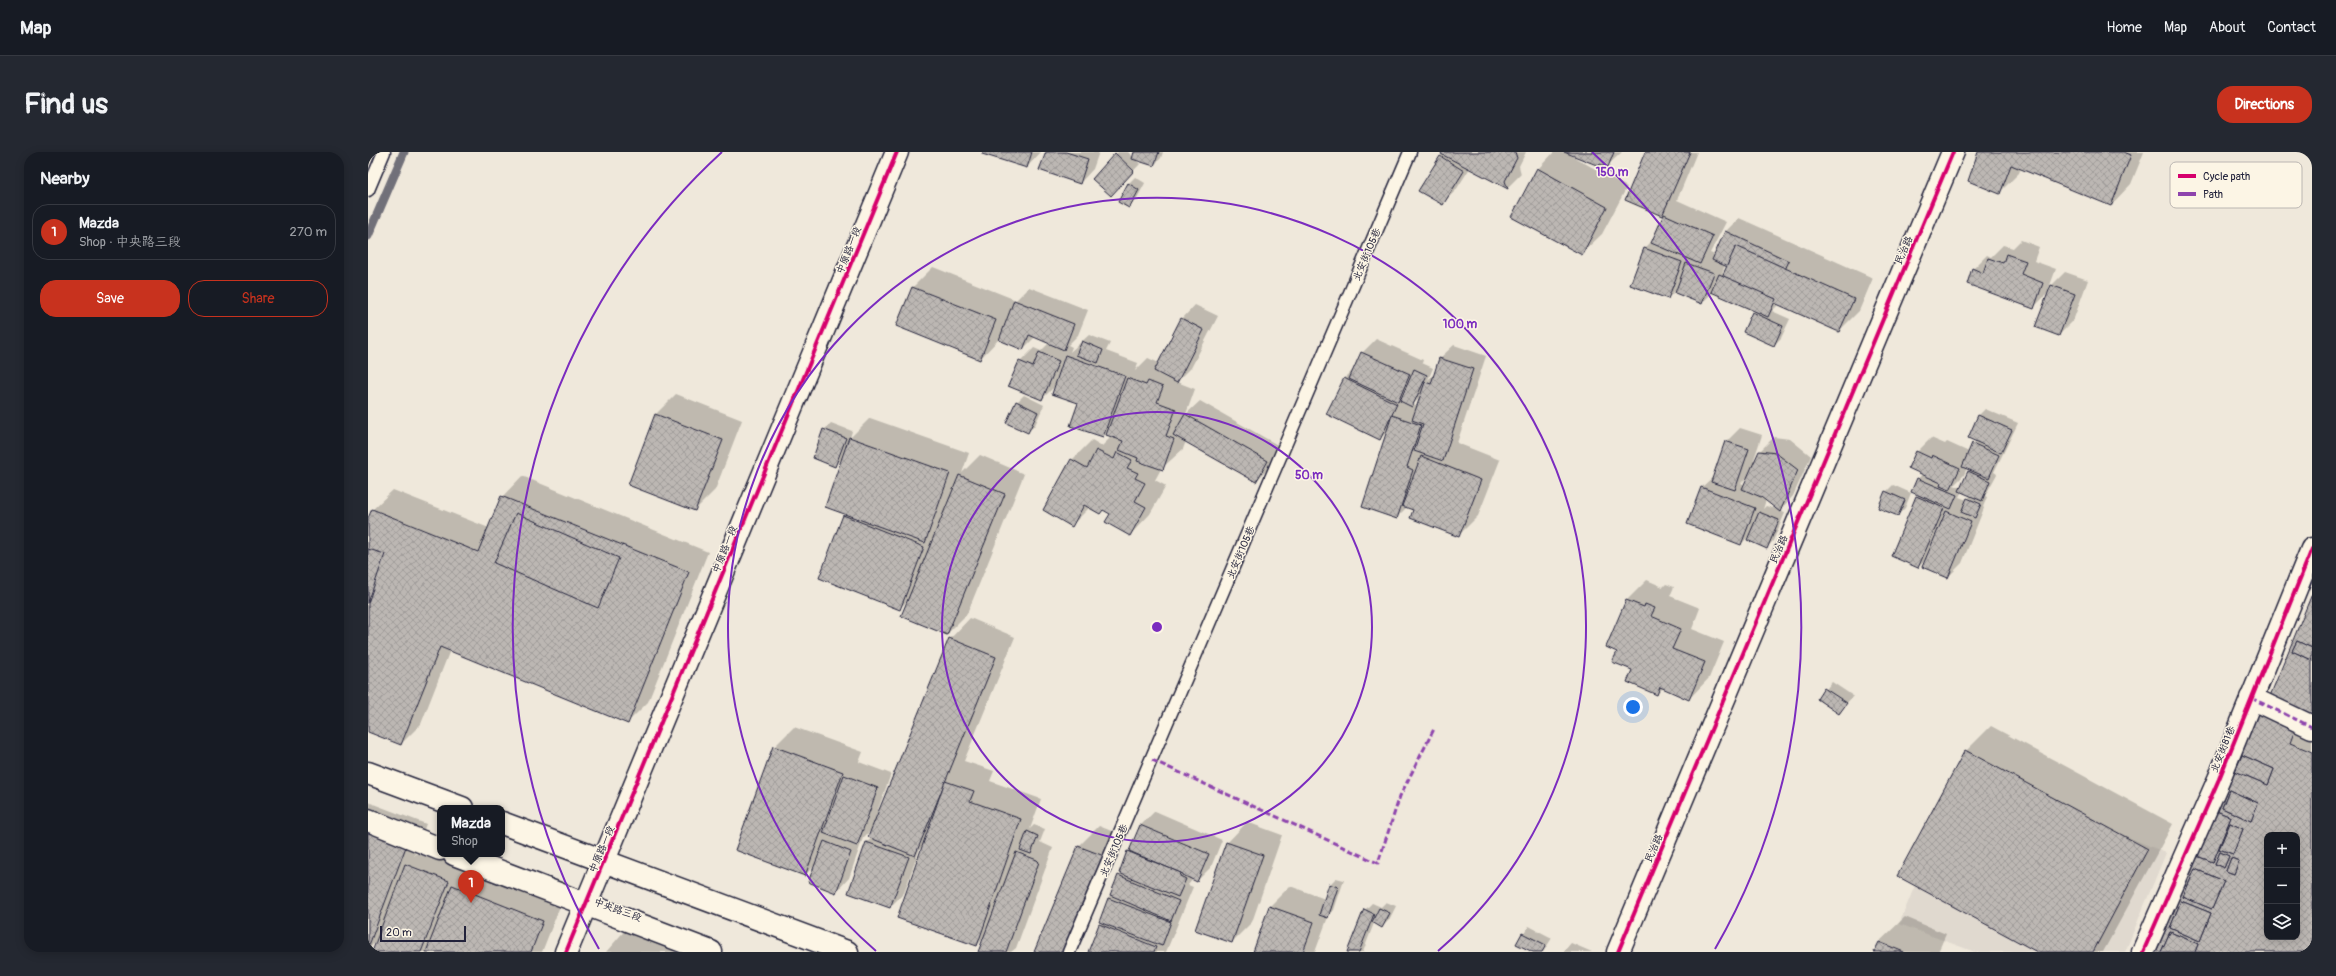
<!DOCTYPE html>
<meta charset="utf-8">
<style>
body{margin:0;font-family:Pangolin,"LXGW WenKai TC",sans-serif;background:#242831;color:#f1f3f6}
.controls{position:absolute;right:12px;bottom:12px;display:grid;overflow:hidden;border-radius:8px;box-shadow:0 2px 10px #0003}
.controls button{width:36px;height:36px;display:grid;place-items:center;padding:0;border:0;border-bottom:1px solid #363941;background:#171b24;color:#f1f3f6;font:20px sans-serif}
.scale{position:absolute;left:12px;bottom:10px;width:86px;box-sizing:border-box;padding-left:4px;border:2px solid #22223b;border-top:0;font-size:11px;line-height:14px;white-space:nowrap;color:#22223b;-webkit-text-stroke:3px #fcf5e5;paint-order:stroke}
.you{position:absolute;left:1265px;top:555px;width:14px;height:14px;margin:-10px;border:3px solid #fff;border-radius:50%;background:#1a73e8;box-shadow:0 0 0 6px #1a73e833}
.badge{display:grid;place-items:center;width:26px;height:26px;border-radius:50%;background:#c8321e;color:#fff;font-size:13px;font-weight:700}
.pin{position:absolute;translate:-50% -33px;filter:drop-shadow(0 1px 2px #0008)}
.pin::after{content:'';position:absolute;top:21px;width:14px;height:12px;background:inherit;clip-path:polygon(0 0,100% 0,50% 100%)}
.popup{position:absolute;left:69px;top:653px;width:68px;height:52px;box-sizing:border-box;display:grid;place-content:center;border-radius:8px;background:#171b24;filter:drop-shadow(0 1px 3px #0005);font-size:13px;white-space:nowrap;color:#9ea1a6}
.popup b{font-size:15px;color:#f1f3f6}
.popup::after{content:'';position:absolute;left:50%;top:100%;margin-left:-8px;border:8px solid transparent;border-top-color:#171b24}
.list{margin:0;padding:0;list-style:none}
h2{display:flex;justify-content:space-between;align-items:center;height:52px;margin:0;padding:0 16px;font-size:17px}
h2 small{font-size:13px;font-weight:400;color:#9ea1a6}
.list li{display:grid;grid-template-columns:26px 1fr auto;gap:12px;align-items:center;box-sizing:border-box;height:56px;margin:0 8px 8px;padding:0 8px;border:1px solid #363941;border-radius:16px}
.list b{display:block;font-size:15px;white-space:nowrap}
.list p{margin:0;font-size:13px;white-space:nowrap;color:#9ea1a6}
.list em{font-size:13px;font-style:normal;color:#9ea1a6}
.actions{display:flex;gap:8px;padding:12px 16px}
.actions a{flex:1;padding:9px 0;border:1px solid #c8321e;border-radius:16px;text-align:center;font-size:14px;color:#c8321e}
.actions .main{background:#c8321e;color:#fff}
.icon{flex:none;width:22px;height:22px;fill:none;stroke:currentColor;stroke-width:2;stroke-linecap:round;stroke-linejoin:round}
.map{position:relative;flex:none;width:1944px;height:800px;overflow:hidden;border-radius:16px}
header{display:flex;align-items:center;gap:24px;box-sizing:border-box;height:56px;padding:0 20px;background:#171b24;border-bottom:1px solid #363941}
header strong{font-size:19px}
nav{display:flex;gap:22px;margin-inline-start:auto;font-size:14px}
.intro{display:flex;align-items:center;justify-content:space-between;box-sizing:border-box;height:96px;padding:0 24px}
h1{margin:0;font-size:28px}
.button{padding:10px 18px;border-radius:16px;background:#c8321e;color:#fff;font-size:14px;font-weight:700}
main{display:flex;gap:24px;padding:0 24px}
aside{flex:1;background:#171b24;border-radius:16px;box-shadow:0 2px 10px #0003}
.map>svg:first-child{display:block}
.built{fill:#e0d9cf}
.shadow{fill:#0003;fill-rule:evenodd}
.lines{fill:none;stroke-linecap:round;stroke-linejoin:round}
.stream{stroke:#716f79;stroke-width:9}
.building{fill:url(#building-cross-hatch);stroke:#22223b;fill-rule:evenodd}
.service-casing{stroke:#22223b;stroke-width:15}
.minor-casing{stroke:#22223b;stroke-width:25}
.tertiary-casing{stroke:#22223b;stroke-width:25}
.service{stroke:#fcf5e5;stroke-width:12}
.minor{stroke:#fcf5e5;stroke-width:22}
.tertiary{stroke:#fcf5e5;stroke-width:22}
.quiet{stroke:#8e44ad;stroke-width:3;stroke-dasharray:6 3;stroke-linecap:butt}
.cycleway-casing{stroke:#fcf5e5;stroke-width:6}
.cycleway{stroke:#d6006c;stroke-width:4}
.ring{fill:none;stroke:#7b2cbf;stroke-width:2}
.labels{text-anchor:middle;stroke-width:3;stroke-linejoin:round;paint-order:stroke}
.street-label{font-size:10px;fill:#22223b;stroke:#fcf5e5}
.key{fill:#fcf5e5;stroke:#bbb6b2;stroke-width:1}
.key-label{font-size:11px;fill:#22223b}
.centre{fill:#7b2cbf;stroke:#fcf5e5;stroke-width:2}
.ring-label{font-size:12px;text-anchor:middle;font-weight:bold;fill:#7b2cbf;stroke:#fcf5e5;stroke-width:3;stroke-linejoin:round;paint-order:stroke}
</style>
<header>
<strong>Map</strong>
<nav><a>Home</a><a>Map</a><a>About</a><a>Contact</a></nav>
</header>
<div class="intro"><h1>Find us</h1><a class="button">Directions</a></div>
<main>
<aside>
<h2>Nearby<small></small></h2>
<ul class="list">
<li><span class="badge">1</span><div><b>Mazda</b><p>Shop · 中央路三段</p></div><em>270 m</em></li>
</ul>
<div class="actions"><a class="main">Save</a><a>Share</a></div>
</aside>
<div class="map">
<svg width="1944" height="800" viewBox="0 0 1944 800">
<defs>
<pattern id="building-cross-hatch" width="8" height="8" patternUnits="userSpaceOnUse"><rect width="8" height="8" fill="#bcb7b3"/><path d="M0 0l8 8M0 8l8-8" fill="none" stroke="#a19d9b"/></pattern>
</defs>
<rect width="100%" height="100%" fill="#efe8db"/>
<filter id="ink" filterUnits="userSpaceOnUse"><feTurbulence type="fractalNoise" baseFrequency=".025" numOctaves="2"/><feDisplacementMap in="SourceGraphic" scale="8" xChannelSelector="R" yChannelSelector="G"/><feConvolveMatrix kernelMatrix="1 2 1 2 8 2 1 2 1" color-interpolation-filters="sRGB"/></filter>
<g filter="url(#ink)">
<path class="built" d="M1596,615L1798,701L1757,800H1607L1531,772Z"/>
<g class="shadow">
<path d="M616,0H673L659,15Z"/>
<path d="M679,0H731L725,17L712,31Z"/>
<path d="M750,0H760L765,5L767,0H795L793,6L786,13L767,7L772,12L749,36L725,27Z"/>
<path d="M1075,0H1158L1151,14L1153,22L1139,36L1102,16L1088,38L1074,52L1073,4Z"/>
<path d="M1186,0H1197L1259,35L1234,82L1213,102L1170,17Z"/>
<path d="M1199,0H1254L1240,13Z"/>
<path d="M1278,0H1329L1309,48L1358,70L1342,101L1347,103L1357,80L1371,66L1505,126L1491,159L1471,179L1411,152L1404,159L1422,167L1413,186L1406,193L1376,179L1387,158L1345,140L1334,151L1309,137L1300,146L1264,132L1277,96L1286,87L1296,64L1259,48ZM1357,113L1360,114L1354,121Z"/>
<path d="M1613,0H1776L1763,32L1743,53L1653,16L1651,21L1631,41Z"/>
<path d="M767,25L777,31L768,48L761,55L760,32Z"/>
<path d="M1653,88L1671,95L1666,109L1688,117L1681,136L1697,120L1720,128L1705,169L1691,183L1681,140L1665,156L1605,117L1619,103L1623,105L1635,93L1645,96Z"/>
<path d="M565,115L648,148L661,135L720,158L710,183L700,193L704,195L702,200L721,183L742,191L738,199L770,211L767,219L780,206L791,211L814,167L827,153L850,164L823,216L809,230L827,237L818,262L832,249L913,295L902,315L888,329L818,289L815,297L793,317L787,328L798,334L782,362L762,383L743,361L736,357L732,361L722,355L704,373V308L724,288L734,294L744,284L741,278L735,284L711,250L688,233L674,247L652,210L666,196L673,199L681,191L667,185L655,197L631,187L612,207L530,174L545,135Z"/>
<path d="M1008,187L1055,208L1054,211L1065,216L1060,228L1068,220L1072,206L1086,193L1118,204L1089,291L1132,308L1110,364L1090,384L1039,355L1029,365L1020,278L1012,287L976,227L987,216L994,201ZM1053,245L1050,254L1045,252Z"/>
<path d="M308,242L374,268L347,338L327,358L261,332L288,262Z"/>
<path d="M656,243L676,253L667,273L660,280L649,250Z"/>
<path d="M1617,257L1650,271L1626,320L1629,322L1617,344L1619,345L1615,355L1616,356L1594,411L1580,425L1560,406L1550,415L1549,345L1551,342L1550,327L1555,321L1549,300L1563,286L1577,292L1579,290L1601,300L1608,288L1611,263ZM1599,316L1603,317L1594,336L1586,333L1596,323ZM1594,339L1603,343L1599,348L1591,345Z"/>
<path d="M502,266L601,301L594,321L612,303L656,322L599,462L579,482L541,447L532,456L476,364L478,361L475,306L467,313L456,278L463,271L484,279L482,286Z"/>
<path d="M1372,276L1394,283L1385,310L1392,299L1406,285L1422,287L1443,304L1425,344L1411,359L1417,361L1405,389L1399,395L1383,382L1373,392L1334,335L1347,323L1358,290ZM1381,323L1377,333L1373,331ZM1398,348L1411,358L1398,354L1395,357Z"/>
<path d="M154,324L340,400L280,550L260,570L82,498L53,572L33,592L0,579V369L4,358L25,338L121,376L134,345Z"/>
<path d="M1525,333L1543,341L1537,356L1530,363L1518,340Z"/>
<path d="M1279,428L1295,435L1298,432L1306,435L1302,444L1332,456L1324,477L1356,490L1341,526L1321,547L1295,536L1289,542L1250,499L1240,495L1259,448Z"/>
<path d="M1944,445V800H1789L1904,542ZM1899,683H1929V785H1899Z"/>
<path d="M602,466L647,485L596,609L626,619L622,629L673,647L662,677L666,673L677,677L672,690L685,696L648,796L643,800H611L617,785L609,793L555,694L551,698L536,741L522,755L499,690L504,686V677L495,686L481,726L468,740L449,711L437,723L406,595L426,575L495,600L491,610L523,622L510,657L512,658L582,487Z"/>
<path d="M1464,530L1485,544L1470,561L1450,547Z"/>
<path d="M1623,574L1805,672L1735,800H1671L1598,599Z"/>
<path d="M0,650L58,672L46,704L58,692L100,709L94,725L105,713L194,749L174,800H5L9,788L0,798Z"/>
<path d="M787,659L854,688L843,715L829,729L825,727L820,733L825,735L798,800H721L734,770L740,746L754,721L760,700L773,673Z"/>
<path d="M879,670L914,683L884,770L864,790L859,691Z"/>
<path d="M731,674L756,684L708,800H667L711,694Z"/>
<path d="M968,726L976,728L966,758L960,765L947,800H886L902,754L922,734L957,747L962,732Z"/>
<path d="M1018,750L1028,754L1021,768L1014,775L1006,771L995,800H980L997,758L1004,751L1013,755Z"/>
<path d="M1537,765L1578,782L1570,800H1507L1511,790Z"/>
<path d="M1161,774L1184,786L1175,800H1167L1150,791Z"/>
<path d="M259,776L321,800H238Z"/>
<path d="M1203,791L1224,800H1195Z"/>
</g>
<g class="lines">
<path class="stream" d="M0,84L36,0"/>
</g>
<g class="building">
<path d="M615,0H664L659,16L614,2Z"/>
<path d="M678,0H698L720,7L712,32L671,18Z"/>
<path d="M766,0H791L786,14L764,7Z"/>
<path d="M1074,0H1147L1149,6L1137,29L1140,37L1073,2Z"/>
<path d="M1196,0H1246L1240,15L1232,12L1231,14Z"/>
<path d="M1277,0H1322L1294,64L1257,48Z"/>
<path d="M1610,0H1756L1763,3L1743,54L1643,13L1632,42L1600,29Z"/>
<path d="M747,1L766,19L743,44L724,27Z"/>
<path d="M1072,4L1096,19L1075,53L1050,39Z"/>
<path d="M1169,16L1239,55L1214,103L1143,65Z"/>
<path d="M760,31L771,38L761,56L750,50Z"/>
<path d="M1296,62L1345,84L1332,112L1283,91Z"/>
<path d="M1357,79L1421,109L1408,137L1344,108Z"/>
<path d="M1368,94L1486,147L1471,180L1353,127Z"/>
<path d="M1276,96L1314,110L1300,147L1262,133Z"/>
<path d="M1638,102L1658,109L1653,122L1675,131L1666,157L1599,132L1604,116L1615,121L1620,106L1635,111Z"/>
<path d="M1318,111L1346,121L1334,152L1307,141Z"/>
<path d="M1351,122L1408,147L1400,165L1343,140Z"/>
<path d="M1683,133L1707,142L1691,184L1667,175Z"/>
<path d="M544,135L628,168L612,208L528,174Z"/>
<path d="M646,148L706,172L696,198L661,183L655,198L631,188Z"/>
<path d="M1384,160L1415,174L1406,194L1375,180Z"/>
<path d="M813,166L836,178L809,231L786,219Z"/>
<path d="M714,189L735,198L730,211L708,203Z"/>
<path d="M671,200L691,209L674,248L640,234L651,209L665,215Z"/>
<path d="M993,200L1042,222L1030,250L981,227Z"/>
<path d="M697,203L757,224L735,285L702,274L710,251L684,242Z"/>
<path d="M1071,206L1105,217L1075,309L1046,299L1055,272L1044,268L1057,230L1063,232Z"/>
<path d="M1046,217L1059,223L1044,255L1032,249Z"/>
<path d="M759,226L778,233L780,229L795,235L789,250L808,257L798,284L806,287L795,318L769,309L770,306L751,298L755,289L738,283Z"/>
<path d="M976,226L1029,252L1012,288L958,262Z"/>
<path d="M648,249L670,260L660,281L638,271Z"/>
<path d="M287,262L355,288L327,359L260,333Z"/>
<path d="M817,262L900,309L888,330L805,283Z"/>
<path d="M1024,263L1053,273L1039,315L1045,318L1029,367L994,355Z"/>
<path d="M1610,263L1644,278L1633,301L1600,286Z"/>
<path d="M455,277L478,286L467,315L445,306Z"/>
<path d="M481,285L582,321L557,391L457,355Z"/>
<path d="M1357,289L1381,297L1367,338L1343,330Z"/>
<path d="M1604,291L1631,303L1621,326L1594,315Z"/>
<path d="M728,298L746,307L749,300L764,308L759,316L770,321L767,326L777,331L767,349L778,355L762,384L737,370L742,362L735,358L732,362L716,353L704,375L675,358L703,307L719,316Z"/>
<path d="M1391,299L1408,301L1430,318L1412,360L1393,345L1374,337Z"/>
<path d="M1548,299L1563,306L1564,303L1592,316L1582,338L1572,334L1573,331L1540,316Z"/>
<path d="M1053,304L1113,328L1091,385L1042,366L1045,358L1034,354Z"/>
<path d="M1600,319L1622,329L1614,349L1591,339Z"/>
<path d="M591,323L637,342L579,483L533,464Z"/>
<path d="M1549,326L1589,343L1583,357L1543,340Z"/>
<path d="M1333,335L1387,356L1373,393L1319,372Z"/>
<path d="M1517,339L1537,348L1530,364L1510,356Z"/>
<path d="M133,344L321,420L260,572L72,495L33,593L0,580V366L4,357L110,400Z"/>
<path d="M1548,344L1576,356L1550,416L1523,404Z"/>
<path d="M1599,346L1613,352L1607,366L1593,360Z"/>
<path d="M1578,359L1603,370L1580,426L1554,415Z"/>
<path d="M1391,360L1411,368L1399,397L1379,388Z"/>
<path d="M148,361L251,406L230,456L126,411Z"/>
<path d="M475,363L556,395L532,458L451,426Z"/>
<path d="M0,397L17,402L0,451Z"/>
<path d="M1944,442V496L1929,489L1924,499L1944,508V568L1900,549Z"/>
<path d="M1258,448L1276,455L1277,452L1287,456L1283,464L1313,477L1304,497L1337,510L1321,548L1292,535L1289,543L1259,530L1264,518L1244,510L1249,500L1238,495Z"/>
<path d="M581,486L628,505L547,704L500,685Z"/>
<path d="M1929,489L1944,496V508L1924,499Z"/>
<path d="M1456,536L1479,551L1471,562L1449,547Z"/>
<path d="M1889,556L1929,572L1922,591L1944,600V800H1827L1830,792L1802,780L1793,800H1788ZM1874,603L1906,617L1900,633L1867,619ZM1861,638L1890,651L1883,669L1854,656ZM1848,659L1863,665L1845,710L1829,704ZM1862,671L1875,677L1865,702L1851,697ZM1899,683H1929V785H1899ZM1852,700L1861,704L1856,716L1847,712ZM1863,706L1871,709L1866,722L1858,719ZM1827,717L1856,729L1844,757L1815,745ZM1813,749L1843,761L1832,789L1802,776Z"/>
<path d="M405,594L475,620L437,724L367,698Z"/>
<path d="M1597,598L1780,697L1725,800H1669L1529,724Z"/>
<path d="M1874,603L1906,617L1900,633L1867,619Z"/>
<path d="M476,623L510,636L489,694L455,681Z"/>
<path d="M577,629L606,639L602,649L653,667L609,794L529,766Z"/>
<path d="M1861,638L1890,651L1883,669L1854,656Z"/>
<path d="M1848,659L1863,665L1845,710L1829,704Z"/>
<path d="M1862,671L1875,677L1865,702L1851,697Z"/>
<path d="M772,673L841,702L829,730L815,723V722L761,699Z"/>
<path d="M0,678L39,692L0,796Z"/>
<path d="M659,679L670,684L663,702L652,698Z"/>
<path d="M456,689L483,700L468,741L440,730Z"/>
<path d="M498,690L541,705L522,756L480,741Z"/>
<path d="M858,690L895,703L864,791L827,778Z"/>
<path d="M710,694L736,704L697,800H666Z"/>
<path d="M759,699L813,721L812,724L818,727L810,745L751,721Z"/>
<path d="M648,700L669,708L671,710L638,800H610Z"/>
<path d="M1852,700L1861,704L1856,716L1847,712Z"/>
<path d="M1863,706L1871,709L1866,722L1858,719Z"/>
<path d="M37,712L81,729L53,800H4Z"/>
<path d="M1827,717L1856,729L1844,757L1815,745Z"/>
<path d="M750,723L811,749L803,769L742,743Z"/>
<path d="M961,732L970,735L960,766L951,763Z"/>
<path d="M84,733L175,769L163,800H58Z"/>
<path d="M740,746L803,770L794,794L731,770Z"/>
<path d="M1813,749L1843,761L1832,789L1802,776Z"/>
<path d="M901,754L946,770L935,800H885Z"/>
<path d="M1011,756L1022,761L1014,776L1004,770Z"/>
<path d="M996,757L1006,762L991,800H979Z"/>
<path d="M731,772L788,795L786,800H720Z"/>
<path d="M1802,780L1830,792L1827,800H1793Z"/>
<path d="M1154,781L1178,793L1174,800H1165L1148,792Z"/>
<path d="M1511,790L1536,800H1506Z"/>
</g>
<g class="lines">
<g class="service-casing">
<g id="service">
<path d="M0,38L16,0"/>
<path d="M701,800L1042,0"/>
</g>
</g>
<g class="minor-casing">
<g id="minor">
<path d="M1883,546L1944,575"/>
<path d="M198,800L529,0"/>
<path d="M1250,800L1585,0"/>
<path d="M1775,800L1851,627L1944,397"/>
</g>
</g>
<g class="tertiary-casing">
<g id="tertiary">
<path d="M0,621L94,656"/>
<path d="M0,668L72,697"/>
<path d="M134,671L479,800"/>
<path d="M86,702L343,800"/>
</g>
</g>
<use href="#service" class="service"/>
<use href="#minor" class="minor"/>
<use href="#tertiary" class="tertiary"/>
<g class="quiet">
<path d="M1883,546L1944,575"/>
<path d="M784,608L1010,711L1032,644L1066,577"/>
</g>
<g class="cycleway-casing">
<g id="cycleway">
<path d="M198,800L529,0"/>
<path d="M1250,800L1585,0"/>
<path d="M1775,800L1851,627L1944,397"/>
</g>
</g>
<use href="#cycleway" class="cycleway"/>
</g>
</g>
<g class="ring">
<circle cx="789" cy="475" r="215"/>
<path d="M508 799A429 429 0 1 1 1070 799"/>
<path d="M231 797A644 644 0 0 1 354 0M1224 0A644 644 0 0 1 1347 797"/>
</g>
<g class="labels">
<g class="street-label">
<text transform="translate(480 98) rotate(-68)" y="4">中原路一段</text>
<text transform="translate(1535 98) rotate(-67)" y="4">民治路</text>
<text transform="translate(998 102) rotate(-67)" y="4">北安街105巷</text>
<text transform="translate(356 397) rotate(-68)" y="4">中原路一段</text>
<text transform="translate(1410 397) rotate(-67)" y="4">民治路</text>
<text transform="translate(872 400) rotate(-67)" y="4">北安街105巷</text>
<text transform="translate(1854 597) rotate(-68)" y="4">北安街81巷</text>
<text transform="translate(1285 696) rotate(-67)" y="4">民治路</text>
<text transform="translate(233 697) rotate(-67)" y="4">中原路一段</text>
<text transform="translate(745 698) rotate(-67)" y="4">北安街105巷</text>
<text transform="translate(250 757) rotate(20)" y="4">中央路三段</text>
</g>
</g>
<rect x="1802" y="10" width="132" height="46" rx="6" class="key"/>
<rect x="1810" y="22" width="18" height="4" fill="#d6006c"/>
<rect x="1810" y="40" width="18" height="4" fill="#8e44ad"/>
<g class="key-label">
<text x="1835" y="28">Cycle path</text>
<text x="1835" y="46">Path</text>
</g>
<circle cx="789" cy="475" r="6" class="centre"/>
<g class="ring-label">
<text x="1244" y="24">150 m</text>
<text x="1092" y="176">100 m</text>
<text x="941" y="327">50 m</text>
</g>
</svg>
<div class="controls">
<button>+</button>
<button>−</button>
<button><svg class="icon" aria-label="layers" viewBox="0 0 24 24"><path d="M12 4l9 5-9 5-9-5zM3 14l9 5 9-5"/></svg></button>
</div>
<div class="scale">20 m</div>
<div class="you"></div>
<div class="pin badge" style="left:103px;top:751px">1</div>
<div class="popup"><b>Mazda</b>Shop</div>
</div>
</main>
